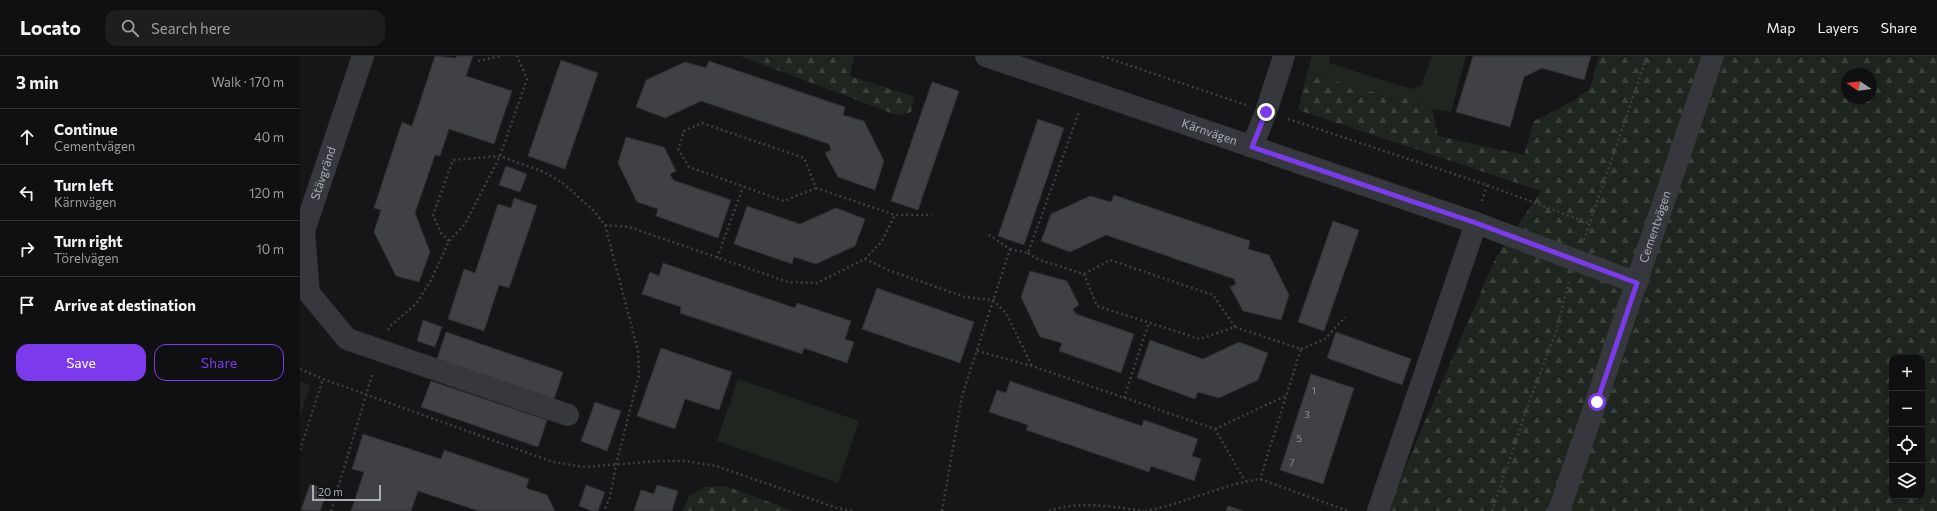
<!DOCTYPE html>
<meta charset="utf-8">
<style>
body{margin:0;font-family:Commissioner,sans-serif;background:#1e1e20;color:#f1f3f6}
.controls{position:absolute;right:12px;bottom:12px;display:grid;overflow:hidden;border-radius:8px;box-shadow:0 4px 16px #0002}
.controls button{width:36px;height:36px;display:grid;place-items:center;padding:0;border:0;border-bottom:1px solid #303032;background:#101012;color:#f1f3f6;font:20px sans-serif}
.compass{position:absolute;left:1541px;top:12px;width:36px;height:36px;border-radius:50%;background:#101012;box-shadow:0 4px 16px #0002;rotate:283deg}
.scale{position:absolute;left:12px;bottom:10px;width:69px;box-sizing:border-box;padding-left:4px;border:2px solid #a8adb8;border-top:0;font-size:11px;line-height:14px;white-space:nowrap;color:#a8adb8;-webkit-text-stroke:3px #111113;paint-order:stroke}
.stop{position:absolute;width:12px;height:12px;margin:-9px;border:3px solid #7c3aed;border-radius:50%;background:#fff}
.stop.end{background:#7c3aed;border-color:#fff;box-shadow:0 1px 4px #0008}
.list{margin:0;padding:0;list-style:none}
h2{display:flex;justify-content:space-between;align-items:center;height:52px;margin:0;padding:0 16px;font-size:17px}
h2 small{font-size:13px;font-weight:400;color:#9c9d9f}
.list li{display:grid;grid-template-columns:26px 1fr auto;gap:12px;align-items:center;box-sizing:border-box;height:56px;padding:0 16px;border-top:1px solid #303032}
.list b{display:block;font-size:15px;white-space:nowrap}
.list p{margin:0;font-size:13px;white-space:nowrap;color:#9c9d9f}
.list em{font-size:13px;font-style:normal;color:#9c9d9f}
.actions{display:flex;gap:8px;padding:12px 16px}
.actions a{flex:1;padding:9px 0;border:1px solid #7c3aed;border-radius:12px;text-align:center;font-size:14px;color:#7c3aed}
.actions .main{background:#7c3aed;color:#fff}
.icon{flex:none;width:22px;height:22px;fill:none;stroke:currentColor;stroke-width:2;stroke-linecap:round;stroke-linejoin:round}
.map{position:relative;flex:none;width:1637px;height:455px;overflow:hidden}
header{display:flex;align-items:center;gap:24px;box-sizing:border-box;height:56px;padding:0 20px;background:#101012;border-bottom:1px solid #303032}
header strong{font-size:19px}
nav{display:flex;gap:22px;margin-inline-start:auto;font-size:14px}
.search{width:280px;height:36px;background:#1e1e20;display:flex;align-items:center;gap:10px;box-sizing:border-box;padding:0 14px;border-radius:12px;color:#9c9d9f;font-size:15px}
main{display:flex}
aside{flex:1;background:#101012}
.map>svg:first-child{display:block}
.built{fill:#222225}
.grass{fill:#1e261f}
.forest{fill:url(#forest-firs);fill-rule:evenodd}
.building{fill:#404145;stroke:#303034}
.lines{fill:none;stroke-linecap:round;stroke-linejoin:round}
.path{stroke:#3d3f44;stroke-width:2.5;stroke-dasharray:2 3;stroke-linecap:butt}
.minor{stroke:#37383d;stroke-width:22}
.route{stroke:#7c3aed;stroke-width:5}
.labels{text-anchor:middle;stroke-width:3.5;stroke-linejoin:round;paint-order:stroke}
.number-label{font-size:10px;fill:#8e929b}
.street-label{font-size:12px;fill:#a8adb8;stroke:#111113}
</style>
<header>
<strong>Locato</strong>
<div class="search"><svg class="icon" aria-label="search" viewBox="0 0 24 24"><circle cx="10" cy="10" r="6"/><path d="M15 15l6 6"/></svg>Search here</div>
<nav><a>Map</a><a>Layers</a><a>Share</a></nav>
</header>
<main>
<aside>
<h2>3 min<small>Walk · 170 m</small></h2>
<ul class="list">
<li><svg class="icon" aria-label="ahead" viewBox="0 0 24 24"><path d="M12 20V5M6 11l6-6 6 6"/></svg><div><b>Continue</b><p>Cementvägen</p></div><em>40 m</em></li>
<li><svg class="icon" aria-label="left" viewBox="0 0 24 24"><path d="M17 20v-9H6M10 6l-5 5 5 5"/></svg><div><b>Turn left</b><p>Kärnvägen</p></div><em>120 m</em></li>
<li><svg class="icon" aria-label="right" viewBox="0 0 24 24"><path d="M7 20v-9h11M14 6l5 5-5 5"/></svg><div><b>Turn right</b><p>Törelvägen</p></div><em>10 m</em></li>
<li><svg class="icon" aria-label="arrive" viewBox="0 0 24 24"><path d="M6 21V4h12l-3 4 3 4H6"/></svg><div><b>Arrive at destination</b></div></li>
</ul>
<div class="actions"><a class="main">Save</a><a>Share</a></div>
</aside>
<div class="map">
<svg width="1637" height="455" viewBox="0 0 1637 455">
<defs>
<pattern id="forest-firs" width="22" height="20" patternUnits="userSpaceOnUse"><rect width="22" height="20" fill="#1e261f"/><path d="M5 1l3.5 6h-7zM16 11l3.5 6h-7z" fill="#3c433d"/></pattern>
</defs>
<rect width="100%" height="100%" fill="#161618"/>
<path class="built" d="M0,325L10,329L0,361Z"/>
<g class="grass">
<path d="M1012,0H1030L1029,7L1111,33L1121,30L1132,0H1166L1151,56L1132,53L1116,41L1097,43L1007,17Z"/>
<path d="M438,323L559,365L538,427L417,385Z"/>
</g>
<g class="forest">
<path d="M440,0H554L550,20L615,41L611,56L599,60Z"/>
<path d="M1299,0H1637V455H1088L1117,384L1196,201L1241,135L998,54L1007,17L1097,43L1116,41L1132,53L1138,80L1224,99L1234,65L1273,45L1290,32ZM1547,18H1571V42H1547ZM1592,302H1622V440H1592Z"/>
<path d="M426,430L494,455H383L389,440L406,431Z"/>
</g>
<g class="building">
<path d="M135,0L156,2L157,0H173L166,20L212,35L194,88L149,73L140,100L135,99L115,157L130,196L119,226L96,220L74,176L81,154L74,152L102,66L112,70Z"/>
<path d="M1173,0H1291L1284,24L1242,12L1224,21L1210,71L1156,56Z"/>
<path d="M261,4L298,17L265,113L228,100Z"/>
<path d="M409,5L545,51L543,59L564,65L584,105L575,134L538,121L525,97L531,94L529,88L401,45L365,62L336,51L346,24L385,6L406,12Z"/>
<path d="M632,26L659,35L618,154L591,145Z"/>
<path d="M738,63L764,72L724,189L698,180Z"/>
<path d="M326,81L364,91L376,115L370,118L373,124L431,144L418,182L356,160L358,153L337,146L318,107Z"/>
<path d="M206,110L227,118L220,136L199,129Z"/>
<path d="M814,139L950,185L948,193L969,199L989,239L981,264L943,255L930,231L936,228L934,223L806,179L770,196L741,185L751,158L790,140L811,146Z"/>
<path d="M214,142L237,150L209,232L199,229L184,275L148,263L164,213L175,217L198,148L211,152Z"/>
<path d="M447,150L500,168L536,152L565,163L555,190L516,208L494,201L492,208L434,188Z"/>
<path d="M1033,165L1059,174L1024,275L998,266Z"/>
<path d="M363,207L495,252L497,247L551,265L545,283L554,286L547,307L504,292L502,298L380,257L381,251L342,238L350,216L359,220Z"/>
<path d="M730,215L767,225L779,249L773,253L776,258L834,278L821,317L759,295L762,287L740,281L721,241Z"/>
<path d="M577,232L674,266L660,307L562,273Z"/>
<path d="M123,264L142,271L135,291L117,285Z"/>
<path d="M146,276L263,316L254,343L137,303Z"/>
<path d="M1036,276L1111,303L1102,329L1027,302Z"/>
<path d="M850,284L903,303L939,286L968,297L958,324L919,342L898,336L895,343L837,322Z"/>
<path d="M361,292L432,316L419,354L385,343L375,373L337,360Z"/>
<path d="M1011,318L1054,332L1023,428L980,414Z"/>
<path d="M131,325L247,364L238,391L121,351Z"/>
<path d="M710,325L842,370L844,364L898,383L892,400L901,403L894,425L851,410L849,416L726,374L728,369L689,356L697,334L706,337Z"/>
<path d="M295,346L321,355L307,395L281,385Z"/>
<path d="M63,378L141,403L144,394L229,423L226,432L247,439L255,455H179L118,435L111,455H51L64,416L52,413Z"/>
<path d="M10,428L28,434L20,455L1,454Z"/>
<path d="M286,429L305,436L298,455H292L279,450Z"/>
<path d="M357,429L378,435L372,455H334L341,434L354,438Z"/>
<path d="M928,450L943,455H926Z"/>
</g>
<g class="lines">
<g class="path">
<path d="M802,0L946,49"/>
<path d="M178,5L200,0"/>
<path d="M988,63L1187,129L1291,168"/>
<path d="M516,132L484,145L389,111L378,93L384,75L402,67L504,102L516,132L595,159H632"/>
<path d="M1182,145L1187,129"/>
<path d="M305,169L329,171L488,226L517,227L565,203L582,185L595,159"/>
<path d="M1284,184L1347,0"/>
<path d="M149,185L141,177L133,159L153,104L200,100L244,116L264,128L294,155L305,169L338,295L339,319L316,409L310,441L304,455"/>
<path d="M710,193L728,197L779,56"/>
<path d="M728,197L739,204L784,218L797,250L900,283L935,271L1001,293L960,423"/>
<path d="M417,202L443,131"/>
<path d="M565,203L588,214L665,241L693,244L706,257L732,310"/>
<path d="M784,218L810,204L913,239L935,271"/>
<path d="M88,274L90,270L116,248L131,224L149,185L165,168L200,100L227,23L217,0"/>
<path d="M1001,293L1025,283L1045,261"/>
<path d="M677,295L732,310L915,373L945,425"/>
<path d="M0,313L23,323L253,406L285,411L358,405H386L416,410L537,452L553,455"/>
<path d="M824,342L849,266"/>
<path d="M915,373L985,340"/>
<path d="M0,394L23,323"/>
<path d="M31,455L73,316"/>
<path d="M642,455L662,340L710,193L686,177"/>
<path d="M749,455C780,444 812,451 844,455"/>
<path d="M845,455C884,448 920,429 960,423L1048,455"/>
<path d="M1192,455L1231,341L1256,276L1269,226"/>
</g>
<g class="minor">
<path id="s1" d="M686,0L1176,167L1337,227"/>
<path d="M952,91L966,56L984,0"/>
<path d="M9,237L47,283L268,359"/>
<path id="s2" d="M9,237L4,175L63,0"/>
<path d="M1078,455L1176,167"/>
<path id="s3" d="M1259,455L1413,0"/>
</g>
</g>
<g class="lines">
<path class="route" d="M966,56L952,91L1176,167L1337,227L1297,346"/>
</g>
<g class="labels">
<g class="number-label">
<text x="1014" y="338">1</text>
<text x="1007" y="362">3</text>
<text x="999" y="386">5</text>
<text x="992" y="410">7</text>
</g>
<g class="street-label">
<text dy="4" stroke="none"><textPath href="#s1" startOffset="236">Kärnvägen</textPath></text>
<text dy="4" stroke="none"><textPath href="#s2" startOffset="123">Stävgränd</textPath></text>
<text dy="4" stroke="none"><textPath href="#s3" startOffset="300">Cementvägen</textPath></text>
</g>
</g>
</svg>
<div class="controls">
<button>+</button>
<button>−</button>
<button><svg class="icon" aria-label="locate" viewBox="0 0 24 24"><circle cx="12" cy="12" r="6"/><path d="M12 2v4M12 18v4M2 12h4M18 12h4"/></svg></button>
<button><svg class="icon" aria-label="layers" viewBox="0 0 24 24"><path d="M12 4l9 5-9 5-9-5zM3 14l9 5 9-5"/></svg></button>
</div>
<svg class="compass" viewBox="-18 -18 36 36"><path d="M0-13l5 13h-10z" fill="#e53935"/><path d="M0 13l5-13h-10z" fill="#9c9d9f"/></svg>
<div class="scale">20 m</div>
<div class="stop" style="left:1297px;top:346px"></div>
<div class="stop end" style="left:966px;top:56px"></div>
</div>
</main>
